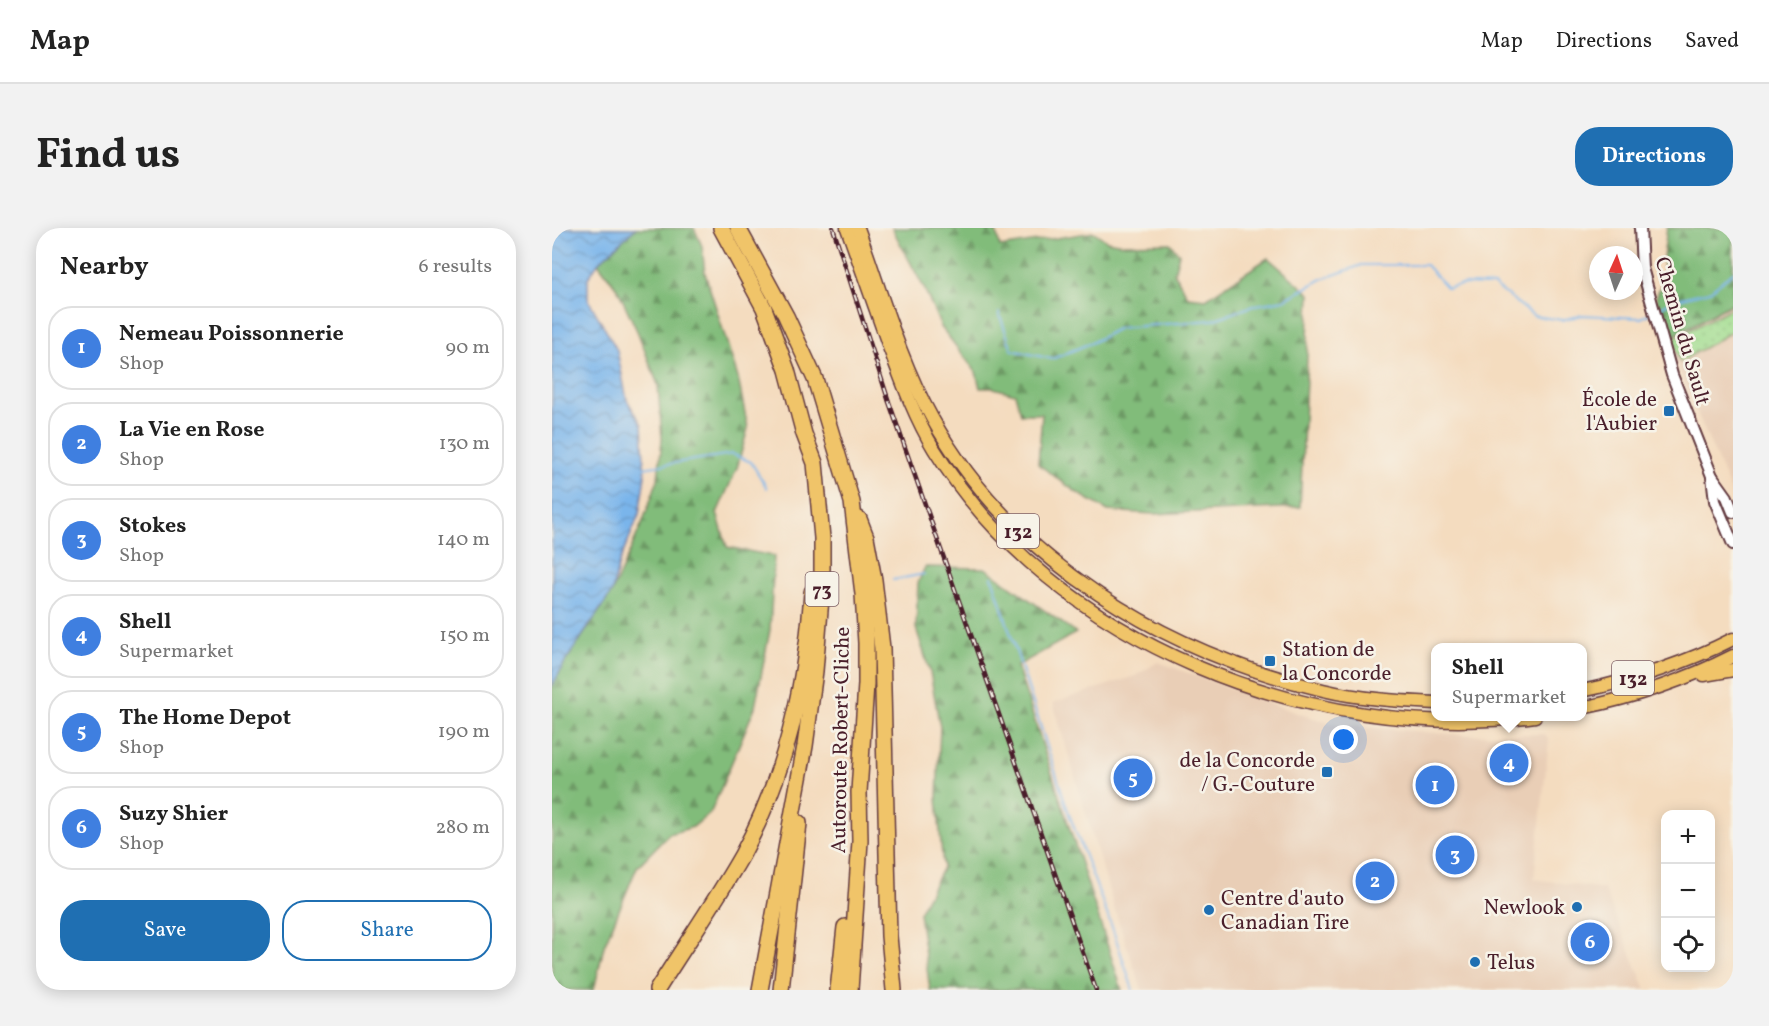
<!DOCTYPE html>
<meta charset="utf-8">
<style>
body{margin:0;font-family:Vollkorn,serif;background:#f2f2f2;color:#222}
.controls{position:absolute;right:18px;bottom:18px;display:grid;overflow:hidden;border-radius:12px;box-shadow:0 3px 15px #0003}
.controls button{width:54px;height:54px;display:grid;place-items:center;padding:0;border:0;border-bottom:2px solid #e0e0e0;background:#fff;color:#222;font:30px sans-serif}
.compass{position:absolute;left:1037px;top:18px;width:54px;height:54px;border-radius:50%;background:#fff;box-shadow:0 3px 15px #0003;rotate:3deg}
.you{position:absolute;left:792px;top:512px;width:21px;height:21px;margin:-15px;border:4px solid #fff;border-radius:50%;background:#1a73e8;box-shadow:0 0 0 9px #1a73e833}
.badge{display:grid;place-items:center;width:39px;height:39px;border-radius:50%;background:#1f6fb2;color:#fff;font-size:20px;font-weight:700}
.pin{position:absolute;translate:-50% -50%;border:3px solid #fff;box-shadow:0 2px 6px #0006}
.popup{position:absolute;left:879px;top:415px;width:156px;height:78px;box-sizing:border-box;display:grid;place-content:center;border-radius:12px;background:#fff;filter:drop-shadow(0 2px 4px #0005);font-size:20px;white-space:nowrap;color:#767676}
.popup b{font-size:22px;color:#222}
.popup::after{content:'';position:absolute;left:50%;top:100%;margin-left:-12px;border:12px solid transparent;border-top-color:#fff}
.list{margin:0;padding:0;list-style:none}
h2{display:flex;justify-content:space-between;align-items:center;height:78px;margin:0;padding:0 24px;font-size:26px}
h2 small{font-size:20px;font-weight:400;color:#767676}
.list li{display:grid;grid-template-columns:39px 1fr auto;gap:18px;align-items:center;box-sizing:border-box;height:84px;margin:0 12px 12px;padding:0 12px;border:2px solid #e0e0e0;border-radius:24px}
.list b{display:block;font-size:22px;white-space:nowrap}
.list p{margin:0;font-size:20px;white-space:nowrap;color:#767676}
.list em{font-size:20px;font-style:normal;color:#767676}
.actions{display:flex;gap:12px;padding:18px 24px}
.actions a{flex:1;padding:14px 0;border:2px solid #1f6fb2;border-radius:24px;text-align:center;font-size:21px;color:#1f6fb2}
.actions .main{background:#1f6fb2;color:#fff}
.icon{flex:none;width:33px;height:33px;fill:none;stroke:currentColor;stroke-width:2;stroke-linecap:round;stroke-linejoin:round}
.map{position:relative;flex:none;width:1181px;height:762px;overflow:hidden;border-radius:24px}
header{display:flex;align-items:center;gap:36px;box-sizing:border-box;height:84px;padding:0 30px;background:#fff;border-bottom:2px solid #e0e0e0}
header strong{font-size:28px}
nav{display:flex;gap:33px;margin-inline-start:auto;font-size:21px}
.intro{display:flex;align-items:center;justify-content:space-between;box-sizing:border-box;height:144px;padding:0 36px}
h1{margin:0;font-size:42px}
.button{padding:15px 27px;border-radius:24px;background:#1f6fb2;color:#fff;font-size:21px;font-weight:700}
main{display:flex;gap:36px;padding:0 36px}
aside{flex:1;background:#fff;border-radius:24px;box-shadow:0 3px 15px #0003}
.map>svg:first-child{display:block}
.built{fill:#e9ceb6}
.grass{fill:url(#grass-dots);stroke:#767e5e;stroke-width:1.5}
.forest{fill:url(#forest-firs);stroke:#666e52;stroke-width:1.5}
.water{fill:url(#water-waves);stroke:#626a8b;stroke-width:1.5}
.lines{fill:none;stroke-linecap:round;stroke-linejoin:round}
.stream{stroke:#7ab5eb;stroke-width:2}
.minor-casing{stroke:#643b41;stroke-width:14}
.major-casing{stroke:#643b41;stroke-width:15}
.highway-casing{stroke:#643b41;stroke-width:18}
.minor{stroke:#fff;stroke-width:10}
.major{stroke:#f0c469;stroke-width:12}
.highway{stroke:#f0c469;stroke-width:15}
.rail-casing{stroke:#4a1f2b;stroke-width:4.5}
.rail{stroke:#f7f3e8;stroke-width:2;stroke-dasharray:7;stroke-linecap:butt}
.poi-dot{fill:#1f6fb2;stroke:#f7f3e8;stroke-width:2}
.labels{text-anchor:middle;stroke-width:5;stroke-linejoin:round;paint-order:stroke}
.shield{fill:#f7f3e8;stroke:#7e5f64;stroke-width:1.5}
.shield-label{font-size:20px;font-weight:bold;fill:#4a1f2b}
.street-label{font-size:21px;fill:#4a1f2b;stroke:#f7f3e8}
.poi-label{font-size:21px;fill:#4a1f2b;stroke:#f7f3e8;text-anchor:end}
</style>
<header>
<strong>Map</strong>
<nav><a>Map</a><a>Directions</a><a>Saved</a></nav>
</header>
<div class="intro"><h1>Find us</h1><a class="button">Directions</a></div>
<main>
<aside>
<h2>Nearby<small>6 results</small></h2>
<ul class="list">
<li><span class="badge" style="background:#3f7fe0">1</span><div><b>Nemeau Poissonnerie</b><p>Shop</p></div><em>90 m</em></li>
<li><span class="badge" style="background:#3f7fe0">2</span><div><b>La Vie en Rose</b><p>Shop</p></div><em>130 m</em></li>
<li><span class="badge" style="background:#3f7fe0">3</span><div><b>Stokes</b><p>Shop</p></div><em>140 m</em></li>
<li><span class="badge" style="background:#3f7fe0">4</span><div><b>Shell</b><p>Supermarket</p></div><em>150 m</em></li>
<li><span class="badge" style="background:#3f7fe0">5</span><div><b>The Home Depot</b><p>Shop</p></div><em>190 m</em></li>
<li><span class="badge" style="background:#3f7fe0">6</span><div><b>Suzy Shier</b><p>Shop</p></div><em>280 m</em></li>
</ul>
<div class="actions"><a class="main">Save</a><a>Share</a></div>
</aside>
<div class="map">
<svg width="1181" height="762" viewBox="0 0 1181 762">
<defs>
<pattern id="grass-dots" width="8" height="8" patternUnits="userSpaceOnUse" patternTransform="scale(1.5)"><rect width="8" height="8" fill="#a2dd90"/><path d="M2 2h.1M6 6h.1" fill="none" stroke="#8dbd7c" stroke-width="1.8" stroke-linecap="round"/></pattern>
<pattern id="forest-firs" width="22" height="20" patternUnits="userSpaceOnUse" patternTransform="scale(1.5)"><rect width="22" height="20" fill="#81bc7a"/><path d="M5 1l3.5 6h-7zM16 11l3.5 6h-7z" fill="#6c9864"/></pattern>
<pattern id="water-waves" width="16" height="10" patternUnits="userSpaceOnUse" patternTransform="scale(1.5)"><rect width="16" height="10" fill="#7ab5eb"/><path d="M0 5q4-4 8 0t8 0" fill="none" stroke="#6693bf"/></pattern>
</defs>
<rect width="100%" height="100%" fill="#f7f3e8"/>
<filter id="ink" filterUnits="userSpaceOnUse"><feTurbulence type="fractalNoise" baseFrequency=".0167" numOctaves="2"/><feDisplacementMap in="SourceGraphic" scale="12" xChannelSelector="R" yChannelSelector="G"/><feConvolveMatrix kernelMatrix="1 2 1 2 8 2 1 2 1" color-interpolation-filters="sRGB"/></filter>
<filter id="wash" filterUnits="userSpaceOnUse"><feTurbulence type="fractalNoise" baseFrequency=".008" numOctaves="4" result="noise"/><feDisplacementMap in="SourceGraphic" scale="24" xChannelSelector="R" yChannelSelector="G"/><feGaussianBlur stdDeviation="1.35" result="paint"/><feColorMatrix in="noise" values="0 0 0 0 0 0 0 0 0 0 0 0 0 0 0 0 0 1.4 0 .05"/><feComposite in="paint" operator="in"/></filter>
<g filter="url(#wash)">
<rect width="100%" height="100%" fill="#f4dcbf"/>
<g class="built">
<path d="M1181,75V268L1114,112Z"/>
<path d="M606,434L745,485L784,497L913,507L993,506L997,512L982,651L1052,661L1094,762H590L563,683L501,475L583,448Z"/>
</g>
<path class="grass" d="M1181,79V103L1128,134L1119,112Z"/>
<g class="forest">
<path d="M84,0H142L150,18L153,45L186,150L196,200L185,240L165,285L175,319L222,328L218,402L203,479L159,584L141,599L117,606L85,639L52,718L42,762H0V459L13,434L60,364L91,293L106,251L110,211L106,157L86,105L66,62L46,35Z"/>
<path d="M340,0H443L448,19L542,4L555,13L571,16L618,15L627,26L622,45L636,69L654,71L716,30L758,66L748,279L601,286L556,283L524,264L486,236L490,186H469L463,166L442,160H428L424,144L389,99L372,60Z"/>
<path d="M1115,0H1181V75L1114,112L1104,69L1111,52V30Z"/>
<path d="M373,339L433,340L524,405L465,438L570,762H378L367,685L391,639L385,570L388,499L378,444L364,400L366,355Z"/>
</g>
<path class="water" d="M0,0H84L46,35L36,50V71L65,122L75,172L90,197L93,248L87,287L67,335L60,364L13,434L0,459Z"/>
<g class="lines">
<g class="stream">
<path d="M1105,81L1122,72L1158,63L1181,44"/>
<path d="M447,85L460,122L500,131L541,114L567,100L660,92L704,77L732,72L770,51L810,37H874L895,60L914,56L942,57L982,88L1010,92L1030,87L1089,90L1100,84"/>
<path d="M91,240L180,226L199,234L215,260"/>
<path d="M440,349L517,586L560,699L581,762"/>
<path d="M341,352L372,346"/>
</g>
</g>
</g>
<g filter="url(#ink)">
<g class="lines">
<g class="minor-casing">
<g id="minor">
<path d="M1088,0L1090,40L1120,147L1160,248L1175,269L1181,284"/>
<path d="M1160,248L1163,273L1181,316"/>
</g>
</g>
<g class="major-casing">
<g id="major">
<path d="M295,0C309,40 323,79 337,119C350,154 363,190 382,221C502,416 761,517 983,488"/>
<path d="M306,0C329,63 347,131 380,190C460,334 614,425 771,462C808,471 846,473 884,475"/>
<path d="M1152,447L1181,442"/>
<path d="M1030,463C1082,452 1134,435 1181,411"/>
<path d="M1030,480C1083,469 1134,452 1181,428"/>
</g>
</g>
<g class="highway-casing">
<g id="highway">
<path d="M169,0L212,80L235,142L252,206L263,235L270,310V358L263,443L253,518L208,762"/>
<path d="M186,0L234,88L263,151L300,274L311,366L314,415V456L307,564L308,613L298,762"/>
<path d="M307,291L314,309L322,352L330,420L337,708L342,762"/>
<path d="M105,762C133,717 164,673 190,627C234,546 254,456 260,364"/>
<path d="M229,762L247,595"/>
<path d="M286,762L293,699"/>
</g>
</g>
<use href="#minor" class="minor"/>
<use href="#major" class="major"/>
<use href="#highway" class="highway"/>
<g class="rail-casing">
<path id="rail" d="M281,0L337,174L544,762"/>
</g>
<use href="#rail" class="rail"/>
</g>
</g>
<g class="poi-dot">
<rect x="1111" y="177" width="12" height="12" rx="3"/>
<rect x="712" y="427" width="12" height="12" rx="3"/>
<rect x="769" y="538" width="12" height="12" rx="3"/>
<circle cx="1025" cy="679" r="6"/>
<circle cx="657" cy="682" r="6"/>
<circle cx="923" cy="734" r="6"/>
</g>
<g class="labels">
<g class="shield">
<rect x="445" y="286" width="42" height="34" rx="4.5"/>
<rect x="253.5" y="344" width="33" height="34" rx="4.5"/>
<rect x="1060" y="433" width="42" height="34" rx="4.5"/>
</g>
<g class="shield-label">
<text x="466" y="310">132</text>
<text x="270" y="368">73</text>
<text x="1081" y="457">132</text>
</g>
<g class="street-label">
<text transform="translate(1131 103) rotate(74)" y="7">Chemin du Sault</text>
<text transform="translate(288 512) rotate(-89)" y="7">Autoroute Robert-Cliche</text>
</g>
<g class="poi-label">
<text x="1105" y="178">École de<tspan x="1105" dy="24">l'Aubier</tspan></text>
<text x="730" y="428" text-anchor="start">Station de<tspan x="730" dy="24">la Concorde</tspan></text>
<text x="763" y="539">de la Concorde<tspan x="763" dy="24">/ G.-Couture</tspan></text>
<text x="669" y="677" text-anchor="start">Centre d'auto<tspan x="669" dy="24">Canadian Tire</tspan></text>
<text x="1013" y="686">Newlook</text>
<text x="935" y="741" text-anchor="start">Telus</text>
</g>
</g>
</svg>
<div class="controls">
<button>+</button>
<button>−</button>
<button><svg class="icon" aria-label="locate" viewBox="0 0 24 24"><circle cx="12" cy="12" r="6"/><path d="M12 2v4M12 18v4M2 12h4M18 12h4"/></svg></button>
</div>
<svg class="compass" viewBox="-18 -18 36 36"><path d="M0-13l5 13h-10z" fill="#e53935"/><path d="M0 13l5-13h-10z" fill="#767676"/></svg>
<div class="you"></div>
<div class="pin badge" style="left:883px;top:557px;background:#3f7fe0">1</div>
<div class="pin badge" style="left:823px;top:653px;background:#3f7fe0">2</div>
<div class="pin badge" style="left:903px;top:627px;background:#3f7fe0">3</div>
<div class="pin badge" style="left:957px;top:535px;background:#3f7fe0">4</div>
<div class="popup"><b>Shell</b>Supermarket</div>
<div class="pin badge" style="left:581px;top:550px;background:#3f7fe0">5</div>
<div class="pin badge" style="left:1038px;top:714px;background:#3f7fe0">6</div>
</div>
</main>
